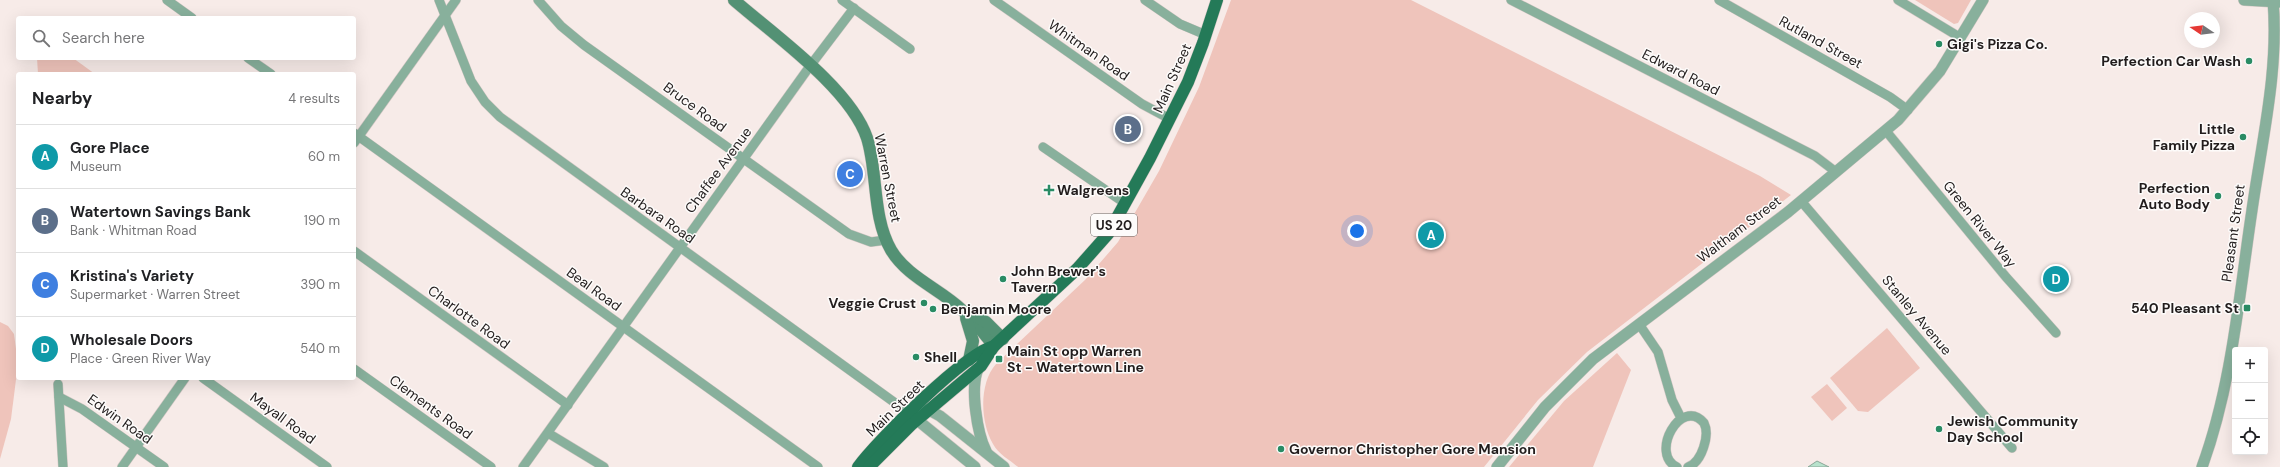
<!DOCTYPE html>
<meta charset="utf-8">
<style>
body{margin:0;font-family:"DM Sans",sans-serif;background:#f2f2f2;color:#202124}
.controls{position:absolute;right:12px;bottom:12px;display:grid;overflow:hidden;border-radius:4px;box-shadow:0 4px 16px #0002}
.controls button{width:36px;height:36px;display:grid;place-items:center;padding:0;border:0;border-bottom:1px solid #e0e0e0;background:#fff;color:#202124;font:20px sans-serif}
.compass{position:absolute;left:2184px;top:12px;width:36px;height:36px;border-radius:50%;background:#fff;box-shadow:0 4px 16px #0002;rotate:283deg}
.you{position:absolute;left:1357px;top:231px;width:14px;height:14px;margin:-10px;border:3px solid #fff;border-radius:50%;background:#1a73e8;box-shadow:0 0 0 6px #1a73e833}
.badge{display:grid;place-items:center;width:26px;height:26px;border-radius:50%;background:#db2777;color:#fff;font-size:13px;font-weight:700}
.pin{position:absolute;translate:-50% -50%;border:2px solid #fff;box-shadow:0 1px 4px #0006}
.list{margin:0;padding:0;list-style:none}
h2{display:flex;justify-content:space-between;align-items:center;height:52px;margin:0;padding:0 16px;font-size:17px}
h2 small{font-size:13px;font-weight:400;color:#757577}
.list li{display:grid;grid-template-columns:26px 1fr auto;gap:12px;align-items:center;box-sizing:border-box;height:64px;padding:0 16px;border-top:1px solid #e0e0e0}
.list b{display:block;font-size:15px;white-space:nowrap}
.list p{margin:0;font-size:13px;white-space:nowrap;color:#757577}
.list em{font-size:13px;font-style:normal;color:#757577}
.icon{flex:none;width:22px;height:22px;fill:none;stroke:currentColor;stroke-width:2;stroke-linecap:round;stroke-linejoin:round}
.map{position:relative;flex:none;width:2280px;height:467px;overflow:hidden}
.search{position:absolute;background:#fff;box-shadow:0 4px 16px #0002;left:16px;top:16px;width:340px;height:44px;display:flex;align-items:center;gap:10px;box-sizing:border-box;padding:0 14px;border-radius:4px;color:#757577;font-size:15px}
.panel{position:absolute;background:#fff;box-shadow:0 4px 16px #0002;left:16px;top:72px;width:340px;height:308px;border-radius:4px}
.map>svg:first-child{display:block}
.green{fill:#efc4bb}
.water{fill:#b7e2cc;stroke:#8aa798}
.lines{fill:none;stroke-linecap:round;stroke-linejoin:round}
.minor-casing{stroke:#d1c6c3;stroke-width:10}
.tertiary-casing{stroke:#d1c6c3;stroke-width:12}
.secondary-casing{stroke:#d1c6c3;stroke-width:13}
.primary-casing{stroke:#d1c6c3;stroke-width:13}
.minor{stroke:#88b09c;stroke-width:9}
.tertiary{stroke:#88b09c;stroke-width:11}
.secondary{stroke:#539174;stroke-width:12}
.primary{stroke:#247a58;stroke-width:12}
.poi-dot{fill:#298b64;stroke:#fdfbfa;stroke-width:1.5}
.labels{text-anchor:middle;stroke-width:3;stroke-linejoin:round;paint-order:stroke}
.shield{fill:#fdfbfa;stroke:#64605f;stroke-width:1}
.shield-label{font-size:13px;font-weight:bold;fill:#221d1d}
.street-label{font-size:14px;fill:#221d1d;stroke:#fdfbfa}
.poi-label{font-size:14px;font-weight:bold;fill:#221d1d;stroke:#fdfbfa;text-anchor:start}
</style>
<div class="map">
<svg width="2280" height="467" viewBox="0 0 2280 467">
<rect width="100%" height="100%" fill="#f7ebe8"/>
<g class="green">
<path d="M1231,0H1411L1760,176L1791,195L1587,352L1538,400L1484,467H1018C1010,460 998,454 993,444C980,422 979,383 996,364L1086,279L1118,242L1159,171L1199,87Z"/>
<path d="M1915,0H1971L1958,23L1954,24Z"/>
<path d="M37,58H73L95,74H38Z"/>
<path d="M0,322L8,326L14,334L18,364L11,419L0,459Z"/>
<path d="M1887,328L1920,368L1868,412L1858,411L1830,378Z"/>
<path d="M1617,353L1631,370L1593,467H1509L1564,401Z"/>
<path d="M1827,384L1847,408L1832,421L1811,397Z"/>
</g>
<path class="water" d="M1817,461L1829,467H1808Z"/>
<g class="lines">
<g class="minor-casing">
<g id="minor">
<path d="M167,0L192,18"/>
<path d="M439,0L471,81L485,102L500,117L909,413"/>
<path d="M538,0L561,26L584,45L849,234L871,242L886,240"/>
<path d="M842,0L910,49"/>
<path d="M994,0L1142,104L1170,119"/>
<path d="M1145,0L1180,24L1206,35"/>
<path d="M1511,0L1815,156L1836,172"/>
<path d="M1719,0L1890,97L1908,110"/>
<path d="M1898,0L1961,38"/>
<path d="M248,58L271,74"/>
<path d="M1886,131L2006,277L2056,333"/>
<path d="M354,133L818,467"/>
<path d="M354,143L456,0"/>
<path d="M1043,147L1126,204"/>
<path d="M1801,201L2012,448"/>
<path d="M354,251L568,405"/>
<path d="M1639,324L1658,352L1672,400L1681,418"/>
<path d="M354,369L491,467"/>
<path d="M203,378L327,467"/>
<path d="M58,384L63,467"/>
<path d="M59,397L82,409L164,467"/>
<path d="M548,433L604,467"/>
<path d="M122,467L185,378"/>
<path d="M523,467L810,66L854,8"/>
<path d="M1677,467C1649,454 1681,396 1704,423C1710,435 1702,462 1688,467"/>
</g>
</g>
<g class="tertiary-casing">
<g id="tertiary">
<path d="M2244,0L2279,2"/>
<path d="M978,369C970,388 977,433 986,451"/>
<path d="M922,410H929L940,416L1004,467"/>
<path d="M910,414L975,467"/>
<path d="M1497,467L1545,407L1593,359L1788,212L1898,120L1940,71L1983,0"/>
<path d="M2202,467C2232,385 2239,296 2252,210C2262,140 2279,70 2273,0"/>
</g>
</g>
<g class="secondary-casing">
<g id="secondary">
<path d="M734,0C774,35 850,88 867,138C878,173 872,217 891,250C907,277 940,289 962,310C974,320 984,334 994,346"/>
<path d="M968,312L986,322L1003,339"/>
<path d="M966,318L973,341L969,360"/>
</g>
</g>
<g class="primary-casing">
<g id="primary">
<path d="M858,467C878,440 965,353 994,346"/>
<path d="M869,467L911,425L981,366L994,346L1077,269L1108,234L1150,158L1188,82L1203,43L1217,0"/>
</g>
</g>
<use href="#minor" class="minor"/>
<use href="#tertiary" class="tertiary"/>
<use href="#secondary" class="secondary"/>
<use href="#primary" class="primary"/>
</g>
<g class="poi-dot">
<circle cx="1939" cy="44" r="4"/>
<circle cx="2249" cy="61" r="4"/>
<circle cx="2243" cy="137" r="4"/>
<path d="M1047 184h4v4h4v4h-4v4h-4v-4h-4v-4h4z"/>
<circle cx="2218" cy="196" r="4"/>
<circle cx="1003" cy="279" r="4"/>
<circle cx="924" cy="303" r="4"/>
<rect x="2243" y="304" width="8" height="8" rx="2"/>
<circle cx="933" cy="309" r="4"/>
<circle cx="916" cy="357" r="4"/>
<rect x="995" y="355" width="8" height="8" rx="2"/>
<circle cx="1939" cy="429" r="4"/>
<circle cx="1281" cy="449" r="4"/>
</g>
<g class="labels">
<rect class="shield" x="1091" y="214" width="46" height="22" rx="3"/>
<g class="shield-label">
<text x="1114" y="230">US 20</text>
</g>
<g class="street-label">
<text transform="translate(1821 42) rotate(29)" y="5">Rutland Street</text>
<text transform="translate(1089 50) rotate(35)" y="5">Whitman Road</text>
<text transform="translate(1681 72) rotate(27)" y="5">Edward Road</text>
<text transform="translate(1172 78) rotate(-66)" y="5">Main Street</text>
<text transform="translate(695 107) rotate(36)" y="5">Bruce Road</text>
<text transform="translate(718 170) rotate(-54)" y="5">Chaffee Avenue</text>
<text transform="translate(888 178) rotate(79)" y="5">Warren Street</text>
<text transform="translate(658 215) rotate(35)" y="5">Barbara Road</text>
<text transform="translate(1980 224) rotate(51)" y="5">Green River Way</text>
<text transform="translate(1739 229) rotate(-37)" y="5">Waltham Street</text>
<text transform="translate(2233 233) rotate(-82)" y="5">Pleasant Street</text>
<text transform="translate(594 289) rotate(36)" y="5">Beal Road</text>
<text transform="translate(1917 315) rotate(50)" y="5">Stanley Avenue</text>
<text transform="translate(469 317) rotate(36)" y="5">Charlotte Road</text>
<text transform="translate(431 407) rotate(36)" y="5">Clements Road</text>
<text transform="translate(895 408) rotate(-44)" y="5">Main Street</text>
<text transform="translate(283 418) rotate(36)" y="5">Mayall Road</text>
<text transform="translate(120 419) rotate(35)" y="5">Edwin Road</text>
</g>
<g class="poi-label">
<text x="1947" y="49">Gigi's Pizza Co.</text>
<text x="2241" y="66" text-anchor="end">Perfection Car Wash</text>
<text x="2235" y="134" text-anchor="end">Little<tspan x="2235" dy="16">Family Pizza</tspan></text>
<text x="2210" y="193" text-anchor="end">Perfection<tspan x="2210" dy="16">Auto Body</tspan></text>
<text x="1057" y="195">Walgreens</text>
<text x="1011" y="276">John Brewer's<tspan x="1011" dy="16">Tavern</tspan></text>
<text x="916" y="308" text-anchor="end">Veggie Crust</text>
<text x="2239" y="313" text-anchor="end">540 Pleasant St</text>
<text x="941" y="314">Benjamin Moore</text>
<text x="1007" y="356">Main St opp Warren<tspan x="1007" dy="16">St - Watertown Line</tspan></text>
<text x="924" y="362">Shell</text>
<text x="1947" y="426">Jewish Community<tspan x="1947" dy="16">Day School</tspan></text>
<text x="1289" y="454">Governor Christopher Gore Mansion</text>
</g>
</g>
</svg>
<div class="controls">
<button>+</button>
<button>−</button>
<button><svg class="icon" aria-label="locate" viewBox="0 0 24 24"><circle cx="12" cy="12" r="6"/><path d="M12 2v4M12 18v4M2 12h4M18 12h4"/></svg></button>
</div>
<svg class="compass" viewBox="-18 -18 36 36"><path d="M0-13l5 13h-10z" fill="#e53935"/><path d="M0 13l5-13h-10z" fill="#757577"/></svg>
<div class="you"></div>
<div class="pin badge" style="left:1431px;top:235px;background:#0f9aa8">A</div>
<div class="pin badge" style="left:1128px;top:129px;background:#5c6f8a">B</div>
<div class="pin badge" style="left:850px;top:174px;background:#3f7fe0">C</div>
<div class="pin badge" style="left:2056px;top:279px;background:#0f9aa8">D</div>
<div class="search"><svg class="icon" aria-label="search" viewBox="0 0 24 24"><circle cx="10" cy="10" r="6"/><path d="M15 15l6 6"/></svg>Search here</div>
<section class="panel">
<h2>Nearby<small>4 results</small></h2>
<ul class="list">
<li><span class="badge" style="background:#0f9aa8">A</span><div><b>Gore Place</b><p>Museum</p></div><em>60 m</em></li>
<li><span class="badge" style="background:#5c6f8a">B</span><div><b>Watertown Savings Bank</b><p>Bank · Whitman Road</p></div><em>190 m</em></li>
<li><span class="badge" style="background:#3f7fe0">C</span><div><b>Kristina's Variety</b><p>Supermarket · Warren Street</p></div><em>390 m</em></li>
<li><span class="badge" style="background:#0f9aa8">D</span><div><b>Wholesale Doors</b><p>Place · Green River Way</p></div><em>540 m</em></li>
</ul>
</section>
</div>
